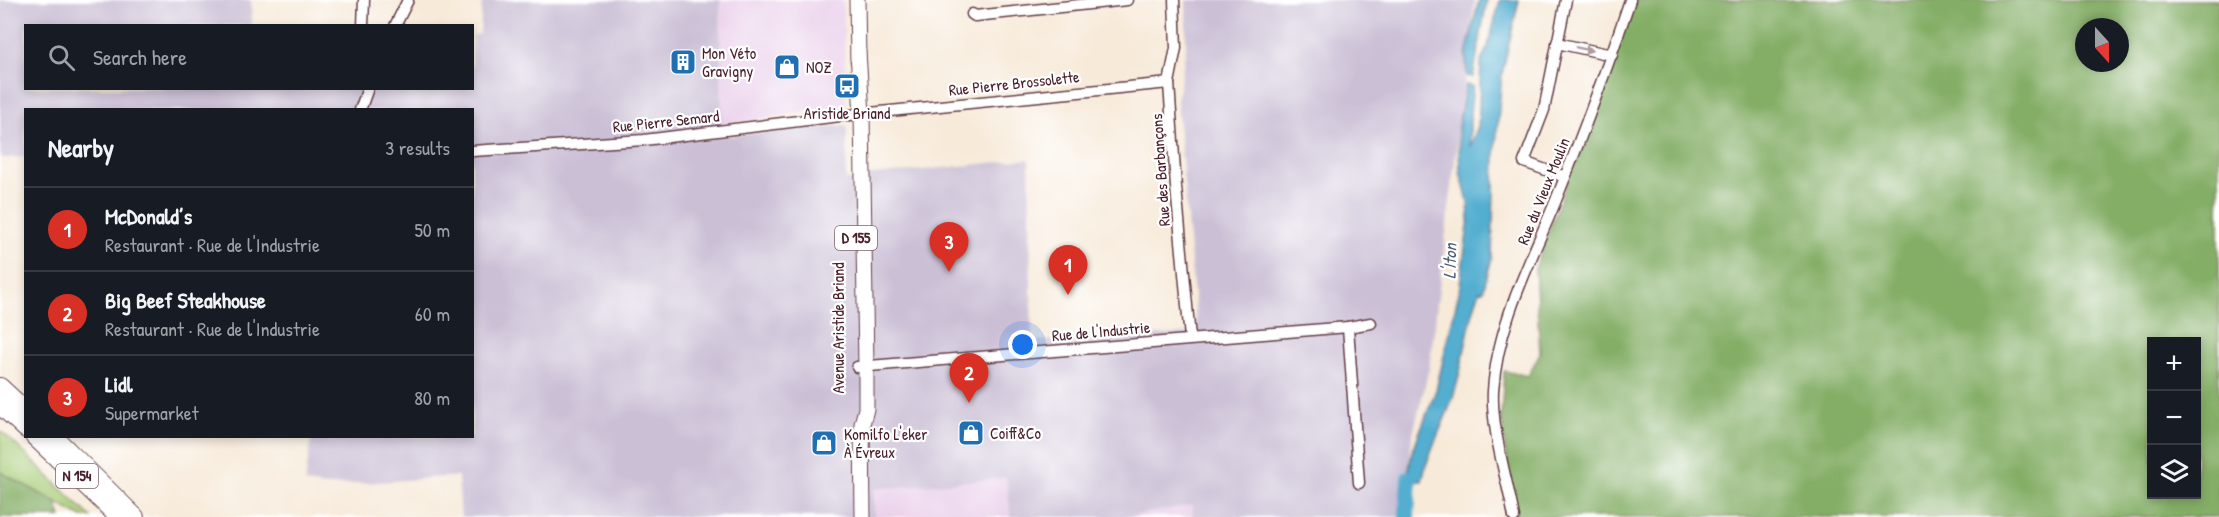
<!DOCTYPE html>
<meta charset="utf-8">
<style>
body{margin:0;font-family:"Patrick Hand",sans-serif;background:#20242c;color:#f1f3f6}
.controls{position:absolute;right:18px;bottom:18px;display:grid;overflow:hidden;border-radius:0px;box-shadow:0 3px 9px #0003}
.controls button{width:54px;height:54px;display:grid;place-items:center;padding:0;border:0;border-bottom:2px solid #363941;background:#171b24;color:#f1f3f6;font:30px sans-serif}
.compass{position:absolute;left:2075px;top:18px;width:54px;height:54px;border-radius:50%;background:#171b24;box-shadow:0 3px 9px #0003;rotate:159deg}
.you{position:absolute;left:1023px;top:345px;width:21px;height:21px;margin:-15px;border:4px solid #fff;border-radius:50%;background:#1a73e8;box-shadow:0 0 0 9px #1a73e833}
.badge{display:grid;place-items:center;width:39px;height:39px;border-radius:50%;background:#d93025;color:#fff;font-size:20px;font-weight:700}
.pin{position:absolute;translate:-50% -50px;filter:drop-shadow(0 2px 3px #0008)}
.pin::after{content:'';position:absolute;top:32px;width:21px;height:18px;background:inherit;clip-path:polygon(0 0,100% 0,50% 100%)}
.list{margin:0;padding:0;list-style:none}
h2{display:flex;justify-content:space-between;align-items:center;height:78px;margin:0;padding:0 24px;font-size:26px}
h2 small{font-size:20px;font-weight:400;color:#9ea1a6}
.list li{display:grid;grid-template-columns:39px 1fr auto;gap:18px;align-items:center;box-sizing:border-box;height:84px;padding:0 24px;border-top:2px solid #363941}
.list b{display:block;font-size:22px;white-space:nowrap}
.list p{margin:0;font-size:20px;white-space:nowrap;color:#9ea1a6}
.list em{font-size:20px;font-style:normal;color:#9ea1a6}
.icon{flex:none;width:33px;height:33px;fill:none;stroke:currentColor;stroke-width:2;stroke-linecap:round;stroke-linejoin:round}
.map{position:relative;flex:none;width:2219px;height:517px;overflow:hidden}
.search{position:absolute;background:#171b24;box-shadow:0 3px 9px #0003;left:24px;top:24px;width:450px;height:66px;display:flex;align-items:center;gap:15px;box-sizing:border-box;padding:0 21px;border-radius:0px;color:#9ea1a6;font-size:22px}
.panel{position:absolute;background:#171b24;box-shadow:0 3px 9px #0003;left:24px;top:108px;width:450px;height:330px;border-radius:0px}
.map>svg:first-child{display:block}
.built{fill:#ebd1eb}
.industrial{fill:#cbbfd5}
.green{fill:#a5ca74;stroke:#787450;stroke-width:1.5}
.forest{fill:#84ae66;stroke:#676648;stroke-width:1.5;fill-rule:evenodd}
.water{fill:#52aed0;stroke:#4e667e;stroke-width:1.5}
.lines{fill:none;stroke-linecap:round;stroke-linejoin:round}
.river{stroke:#52aed0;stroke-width:16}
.street-casing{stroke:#643d45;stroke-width:13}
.primary-casing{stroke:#643d45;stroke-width:17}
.highway-casing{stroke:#643d45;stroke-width:20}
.street{stroke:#fff;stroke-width:10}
.primary{stroke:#fff;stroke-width:15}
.highway{stroke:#fff;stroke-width:18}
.oneway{fill:#ae9aa0}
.labels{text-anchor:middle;stroke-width:4.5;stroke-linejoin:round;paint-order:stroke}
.shield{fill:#fff;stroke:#80626b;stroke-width:1.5}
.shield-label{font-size:15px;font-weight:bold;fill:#4a1f2b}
.poi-label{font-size:16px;fill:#4a1f2b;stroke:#fff;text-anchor:start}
.street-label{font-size:16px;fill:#4a1f2b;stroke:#fff}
.water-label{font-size:18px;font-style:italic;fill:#4e5f75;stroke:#fff}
</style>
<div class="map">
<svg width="2219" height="517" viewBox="0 0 2219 517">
<rect width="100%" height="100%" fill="#fff"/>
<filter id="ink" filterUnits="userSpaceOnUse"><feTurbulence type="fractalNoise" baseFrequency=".0167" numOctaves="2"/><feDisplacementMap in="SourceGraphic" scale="12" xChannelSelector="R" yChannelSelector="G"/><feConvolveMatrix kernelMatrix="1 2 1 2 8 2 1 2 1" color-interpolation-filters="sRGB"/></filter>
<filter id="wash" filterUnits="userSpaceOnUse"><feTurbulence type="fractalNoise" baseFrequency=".008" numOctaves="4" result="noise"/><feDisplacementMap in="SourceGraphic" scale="24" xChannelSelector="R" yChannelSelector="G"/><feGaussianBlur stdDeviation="1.35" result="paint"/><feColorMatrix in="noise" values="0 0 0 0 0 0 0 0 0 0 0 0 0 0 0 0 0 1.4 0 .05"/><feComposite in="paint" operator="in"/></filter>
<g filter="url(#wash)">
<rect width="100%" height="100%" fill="#f7ead9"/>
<g class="built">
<path d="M720,0H843L846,106L721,125Z"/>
<path d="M1006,478L1011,517H874V489Z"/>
<path d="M1192,505L1193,517H1128Z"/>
</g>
<path class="industrial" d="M0,0H251L252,25L26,26V88H472L473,36L480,34L482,0H720L722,136L847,125L846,180L872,175L1029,159L1032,341L1180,334L1197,331L1177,101L1186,49V0H1475L1429,369L1412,437L1402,517H1193L1192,505L1128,517H1011L1006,478L874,489V517H461L458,476L327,486L305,483L311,437L472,436V110H26L25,157L0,158Z"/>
<path class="green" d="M0,431L9,438L91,517H82L0,472Z"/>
<g class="forest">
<path d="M1633,0H2219V517H1516L1509,478L1501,418L1504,371L1528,376L1540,353L1535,269ZM2084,27H2120V63H2084ZM2152,342H2196V494H2152Z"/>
<path d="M0,472L56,502L61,517H0Z"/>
</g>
<g class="water">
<path d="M1479,0H1487L1473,77L1467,76L1466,55Z"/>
<path d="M1500,0H1519L1502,74L1495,156L1492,258L1483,291H1480C1467,323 1465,360 1454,394C1445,423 1428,450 1422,481H1413L1411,500H1403L1412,452L1436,390L1459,292L1469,219L1468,201L1460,172L1458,127L1466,85L1473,86L1470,113V147L1478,126L1481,61L1488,46Z"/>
</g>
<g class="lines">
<path class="river" d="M1407,517L1409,478"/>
</g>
</g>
<g filter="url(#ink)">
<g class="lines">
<g class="street-casing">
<g id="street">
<path d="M1174,0L1176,48L1169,83L1176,187L1190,338"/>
<path d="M972,14L975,16L1127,0"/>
<path d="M363,26L364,0"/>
<path d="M395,26L408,0"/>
<path d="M1557,43L1612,55"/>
<path d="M360,110L368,88"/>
<path d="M472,151L644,140L840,116L1169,83"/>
<path d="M1565,177L1524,162L1544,110L1566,0"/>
<path d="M1348,327L1371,323"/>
<path d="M857,367L1348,327L1359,483"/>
<path d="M1514,517C1507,479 1491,429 1493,391C1497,326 1529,265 1554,205C1581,138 1607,69 1630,0"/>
</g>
</g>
<g class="primary-casing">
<g id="primary">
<path d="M857,0L858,60"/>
<path d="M858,52L862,114L866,367V409L862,424L863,517"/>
</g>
</g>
<g class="highway-casing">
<g id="highway">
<path d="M0,387L26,411"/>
<path d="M0,405L26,429"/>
<path d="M34,436L119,517"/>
<path d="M53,436L135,517"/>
</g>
</g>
<use href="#street" class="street"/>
<use href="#primary" class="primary"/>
<use href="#highway" class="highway"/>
</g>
<defs><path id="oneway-solid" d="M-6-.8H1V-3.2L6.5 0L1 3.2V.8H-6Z" transform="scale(1.5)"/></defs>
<use class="oneway" href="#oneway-solid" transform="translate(1584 49) rotate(12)"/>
</g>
<defs>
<g id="building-square" transform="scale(1.35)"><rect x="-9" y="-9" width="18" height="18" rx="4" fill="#1f6fb2" stroke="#fff"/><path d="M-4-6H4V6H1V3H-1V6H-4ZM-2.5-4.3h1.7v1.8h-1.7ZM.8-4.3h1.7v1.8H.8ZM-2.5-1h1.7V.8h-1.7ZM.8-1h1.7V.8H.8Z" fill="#fff"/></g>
<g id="shop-square" transform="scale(1.35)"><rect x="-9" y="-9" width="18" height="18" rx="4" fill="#1f6fb2" stroke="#fff"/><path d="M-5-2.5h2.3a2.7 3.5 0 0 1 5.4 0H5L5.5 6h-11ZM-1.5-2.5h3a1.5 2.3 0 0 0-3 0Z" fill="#fff"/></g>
<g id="bus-square" transform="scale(1.35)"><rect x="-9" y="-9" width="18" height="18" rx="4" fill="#1f6fb2" stroke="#fff"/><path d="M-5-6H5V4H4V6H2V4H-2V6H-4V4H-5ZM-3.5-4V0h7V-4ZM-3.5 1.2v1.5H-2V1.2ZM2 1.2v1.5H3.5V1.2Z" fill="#fff"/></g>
</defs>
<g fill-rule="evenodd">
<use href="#building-square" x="683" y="62"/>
<use href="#shop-square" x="787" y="67"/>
<use href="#bus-square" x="847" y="86"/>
<use href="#shop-square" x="971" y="433"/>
<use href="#shop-square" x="824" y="443"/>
</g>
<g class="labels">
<g class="shield">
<rect x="835" y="226" width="42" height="24" rx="4.5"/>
<rect x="56" y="464" width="42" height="24" rx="4.5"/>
</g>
<g class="shield-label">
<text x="856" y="243">D 155</text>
<text x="77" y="481">N 154</text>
</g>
<g class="poi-label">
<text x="702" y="59">Mon Véto<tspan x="702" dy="18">Gravigny</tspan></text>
<text x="806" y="73">NOZ</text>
<text x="847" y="119" text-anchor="middle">Aristide Briand</text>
<text x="990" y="439">Coiff&amp;Co</text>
<text x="844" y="440">Komilfo L'eker<tspan x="844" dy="18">À Évreux</tspan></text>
</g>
<g class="street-label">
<text transform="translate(1014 83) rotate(-6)" y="6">Rue Pierre Brossolette</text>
<text transform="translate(666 121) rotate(-6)" y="6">Rue Pierre Semard</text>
<text transform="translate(1160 170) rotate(-94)" y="6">Rue des Barbançons</text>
<text transform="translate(1543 191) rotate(-68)" y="6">Rue du Vieux Moulin</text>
<text transform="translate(838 328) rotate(-90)" y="6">Avenue Aristide Briand</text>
<text transform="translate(1101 331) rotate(-5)" y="6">Rue de l'Industrie</text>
</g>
<g class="water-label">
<text transform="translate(1450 261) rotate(-88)" y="6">L'Iton</text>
</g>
</g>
</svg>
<div class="controls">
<button>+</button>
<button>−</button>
<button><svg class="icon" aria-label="layers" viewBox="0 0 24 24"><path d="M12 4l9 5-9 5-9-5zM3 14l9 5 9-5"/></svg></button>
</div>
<svg class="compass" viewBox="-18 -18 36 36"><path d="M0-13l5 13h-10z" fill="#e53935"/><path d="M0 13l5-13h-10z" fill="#9ea1a6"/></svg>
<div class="you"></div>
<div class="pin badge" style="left:1068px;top:295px">1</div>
<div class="pin badge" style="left:969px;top:403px">2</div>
<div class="pin badge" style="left:949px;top:272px">3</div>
<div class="search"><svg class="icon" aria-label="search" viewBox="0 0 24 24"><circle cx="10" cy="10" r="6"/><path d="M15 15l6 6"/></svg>Search here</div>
<section class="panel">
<h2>Nearby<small>3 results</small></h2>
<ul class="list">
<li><span class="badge">1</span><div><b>McDonald’s</b><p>Restaurant · Rue de l'Industrie</p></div><em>50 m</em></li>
<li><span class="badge">2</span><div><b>Big Beef Steakhouse</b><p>Restaurant · Rue de l'Industrie</p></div><em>60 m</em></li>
<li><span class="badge">3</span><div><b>Lidl</b><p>Supermarket</p></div><em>80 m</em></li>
</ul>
</section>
</div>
